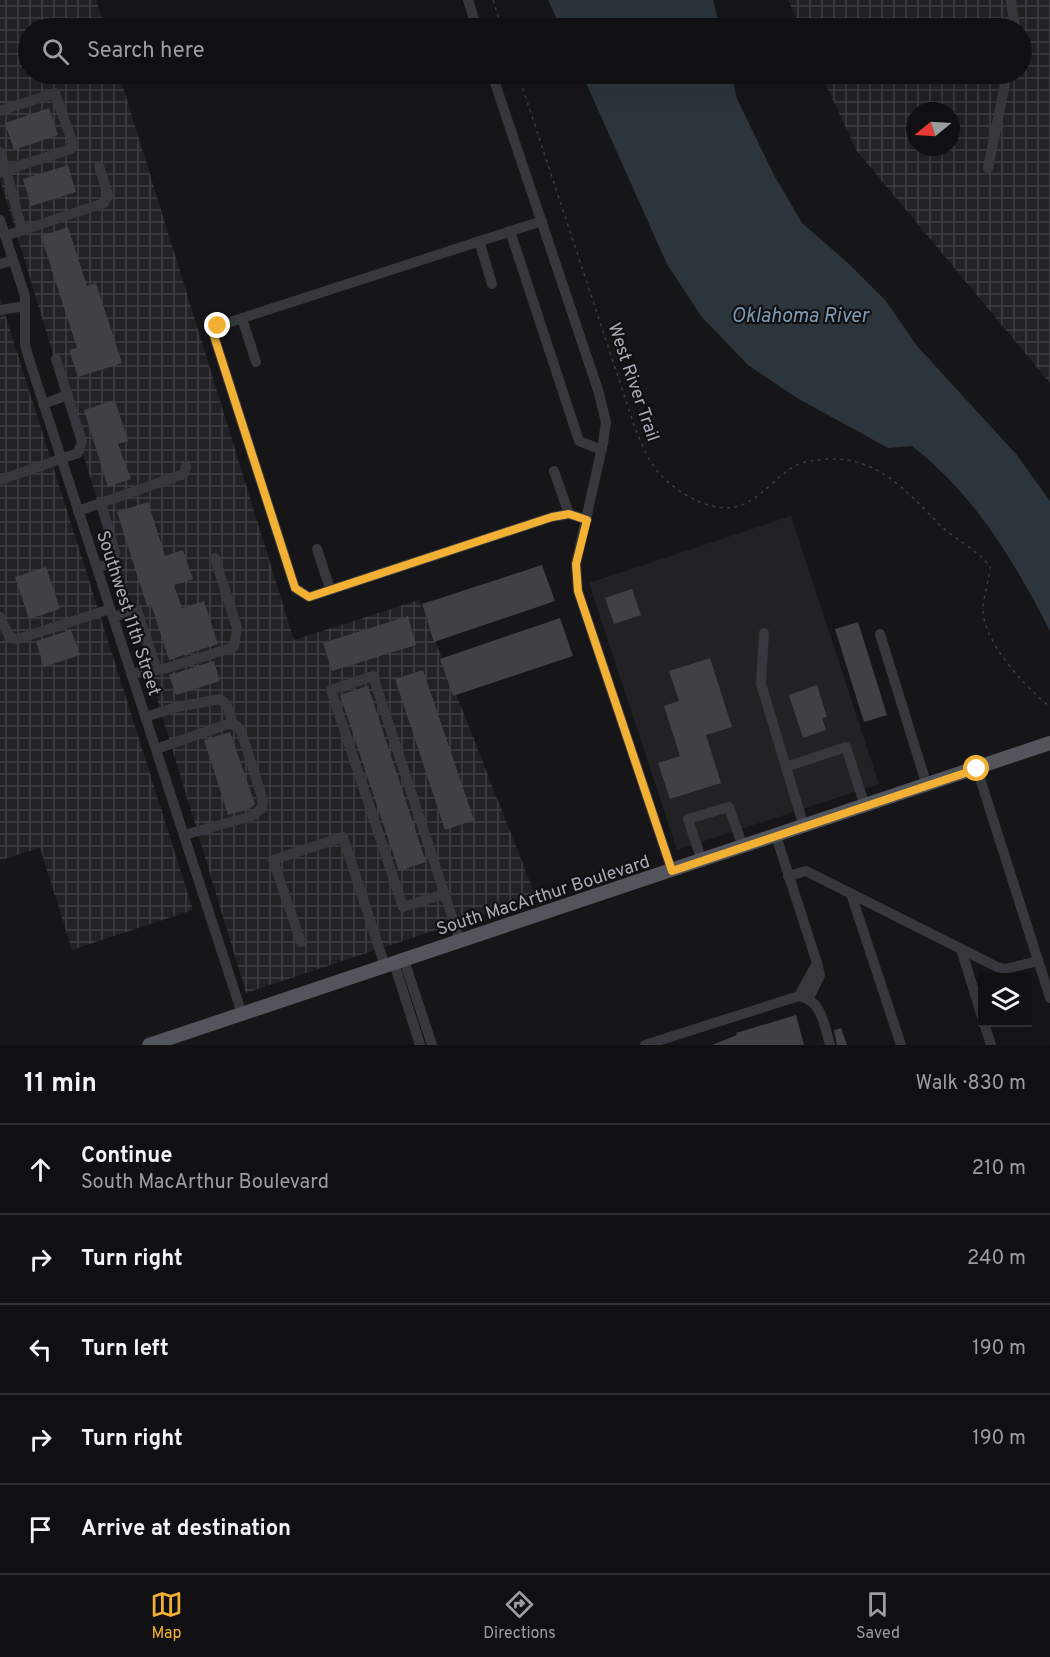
<!DOCTYPE html>
<meta charset="utf-8">
<style>
body{margin:0;font-family:Overpass,sans-serif;background:#1e1e20;color:#f1f3f6}
.controls{position:absolute;right:18px;bottom:18px;display:grid;overflow:hidden;border-radius:0px;box-shadow:0 6px 24px #0002}
.controls button{width:54px;height:54px;display:grid;place-items:center;padding:0;border:0;border-bottom:2px solid #303032;background:#101012;color:#f1f3f6;font:30px sans-serif}
.compass{position:absolute;left:906px;top:102px;width:54px;height:54px;border-radius:50%;background:#101012;box-shadow:0 6px 24px #0002;rotate:252deg}
.stop{position:absolute;width:18px;height:18px;margin:-14px;border:4px solid #f2b134;border-radius:50%;background:#fff}
.stop.end{background:#f2b134;border-color:#fff;box-shadow:0 2px 6px #0008}
.list{margin:0;padding:0;list-style:none}
h2{display:flex;justify-content:space-between;align-items:center;height:78px;margin:0;padding:0 24px;font-size:26px}
h2 small{font-size:20px;font-weight:400;color:#9c9d9f}
.list li{display:grid;grid-template-columns:39px 1fr auto;gap:18px;align-items:center;box-sizing:border-box;height:90px;padding:0 24px;border-top:2px solid #303032}
.list b{display:block;font-size:22px;white-space:nowrap}
.list p{margin:0;font-size:20px;white-space:nowrap;color:#9c9d9f}
.list em{font-size:20px;font-style:normal;color:#9c9d9f}
.icon{flex:none;width:33px;height:33px;fill:none;stroke:currentColor;stroke-width:2;stroke-linecap:round;stroke-linejoin:round}
.map{position:relative;flex:none;width:1050px;height:1045px;overflow:hidden}
.search{position:absolute;background:#101012;box-shadow:0 6px 24px #0002;left:18px;right:18px;top:18px;height:66px;display:flex;align-items:center;gap:15px;box-sizing:border-box;padding:0 21px;border-radius:33px;color:#9c9d9f;font-size:22px}
.sheet{height:528px;background:#101012}
nav{display:flex;justify-content:space-around;align-items:center;box-sizing:border-box;height:84px;border-top:2px solid #303032;background:#101012;font-size:16px;color:#9c9d9f}
nav a{display:grid;justify-items:center;gap:3px}
nav .on{color:#f2b134}
.map>svg:first-child{display:block}
.built{fill:#222225}
.industrial{fill:url(#industrial-grid);fill-rule:evenodd}
.water{fill:#2c353c}
.building{fill:#404145}
.lines{fill:none;stroke-linecap:round;stroke-linejoin:round}
.path{stroke:#3d3f44;stroke-width:1.5;stroke-dasharray:3 4.5;stroke-linecap:butt}
.minor{stroke:#37383d;stroke-width:10}
.major{stroke:#53555c;stroke-width:14}
.route{stroke:#f2b134;stroke-width:8}
.labels{text-anchor:middle;stroke-width:4.5;stroke-linejoin:round;paint-order:stroke}
.street-label{font-size:18px;fill:#a8adb8;stroke:#111113}
.water-label{font-size:20px;font-style:italic;fill:#7f9bb3;stroke:#111113}
</style>
<div class="map">
<svg width="1050" height="1045" viewBox="0 0 1050 1045">
<defs>
<pattern id="industrial-grid" width="8" height="8" patternUnits="userSpaceOnUse" patternTransform="scale(1.5)"><rect width="8" height="8" fill="#222225"/><path d="M0 4h8M4 0v8" fill="none" stroke="#3f3f43"/></pattern>
</defs>
<rect width="100%" height="100%" fill="#161618"/>
<path class="built" d="M791,516L879,784L677,850L589,583Z"/>
<g class="industrial">
<path d="M0,0H96L105,28H28V74H119L294,640L419,600L536,897L246,993L0,179Z"/>
<path d="M788,0H1050V383L856,150L821,74H1022V28H801ZM915,111H951V147H915Z"/>
<path d="M0,298L193,910L72,950L40,848L0,860Z"/>
</g>
<g class="water">
<path d="M548,0H713L720,28H561Z"/>
<path d="M582,74H731L737,99L774,175L802,223L849,264L886,301L917,346L1016,454L1050,501V631C1014,561 975,495 912,446L888,448L797,398L748,365L701,316L667,264Z"/>
</g>
<g class="building">
<path d="M49,108L58,135L14,150L5,123Z"/>
<path d="M68,165L76,192L31,206L23,179Z"/>
<path d="M68,227L87,286L96,283L122,363L78,377L69,350L77,348L41,236Z"/>
<path d="M115,400L128,441L118,444L131,479L108,487L84,410Z"/>
<path d="M148,502L165,556L183,550L193,579L174,585L182,608L204,601L218,644L169,660L151,604L147,606L117,512Z"/>
<path d="M542,565L555,601L434,642L422,604Z"/>
<path d="M46,567L60,609L29,619L15,577Z"/>
<path d="M632,589L641,615L614,624L605,598Z"/>
<path d="M408,616L416,645L332,671L323,643Z"/>
<path d="M560,618L573,656L453,696L440,659Z"/>
<path d="M858,622L887,715L864,722L835,629Z"/>
<path d="M71,630L80,655L44,667L36,641Z"/>
<path d="M710,658L732,727L706,735L721,783L670,799L658,763L680,756L664,706L679,701L669,671Z"/>
<path d="M214,661L220,681L176,695L169,675Z"/>
<path d="M423,670L474,820L445,830L395,679Z"/>
<path d="M817,685L827,717L822,718L826,730L803,738L789,695Z"/>
<path d="M368,686L426,862L399,871L340,695Z"/>
<path d="M230,732L255,804L249,809L228,815L204,740Z"/>
<path d="M796,1015L804,1045H712L737,1035L736,1033Z"/>
<path d="M841,1028L847,1045H837L834,1030Z"/>
</g>
<g class="lines">
<g class="path">
<path d="M493,0L502,28"/>
<path d="M518,74L635,428C642,444 648,462 661,475C678,494 716,516 742,505C764,496 777,475 797,465C807,460 818,460 829,459C877,457 907,491 938,523C953,539 979,550 990,567C989,581 984,594 983,608C982,642 1026,687 1050,707"/>
</g>
<g class="minor">
<path d="M468,0L477,28"/>
<path d="M1011,0L1015,28"/>
<path d="M492,74L598,390L606,422L603,443L576,564L578,591L672,871"/>
<path d="M0,111L55,93L73,144L71,149L6,170L22,230"/>
<path d="M0,152L6,170L0,172"/>
<path d="M988,168L1007,74"/>
<path d="M0,220L25,296V345L29,359L242,1014"/>
<path d="M542,221L218,326L214,336L295,588L309,597L552,517L569,514L587,520"/>
<path d="M510,231L579,441L602,450"/>
<path d="M5,236L104,203L108,195L99,166"/>
<path d="M479,241L492,284"/>
<path d="M0,264L13,260"/>
<path d="M0,310L25,306"/>
<path d="M242,318L256,362"/>
<path d="M43,404L68,395"/>
<path d="M554,471L569,514"/>
<path d="M0,480L78,453L82,442L56,359"/>
<path d="M78,511L184,474L186,467"/>
<path d="M317,549L330,589"/>
<path d="M97,568L113,562L115,552L101,503"/>
<path d="M0,617L10,638L18,639L110,609"/>
<path d="M113,617L137,610L157,670"/>
<path d="M764,633L761,684L804,827"/>
<path d="M880,634L927,786"/>
<path d="M131,674L167,668L234,647L237,628L215,558"/>
<path d="M145,717L177,707L220,699L227,705L233,724"/>
<path d="M156,749L228,724L236,725L241,731L263,800L262,808L252,816L184,835"/>
<path d="M786,767L846,747L865,806"/>
<path d="M977,769L1050,998"/>
<path d="M776,836L817,963L820,975L809,998"/>
<path d="M702,861L688,819L729,807L743,847"/>
<path d="M788,876L806,871L997,967L1005,969L1038,961"/>
<path d="M444,894L403,907L331,690L373,676L460,941"/>
<path d="M851,894L901,1045"/>
<path d="M301,942L273,860L343,837L385,966"/>
<path d="M961,949L982,1017"/>
<path d="M404,960L432,1045"/>
<path d="M394,963L420,1045"/>
<path d="M799,996L817,963"/>
<path d="M984,1023L991,1045"/>
<path d="M645,1045L799,996C822,1000 824,1025 830,1045"/>
</g>
<path class="major" d="M149,1045L1050,743"/>
</g>
<g class="lines">
<path class="route" d="M218,326L214,336L295,588L309,597L552,517L569,514L587,520L576,564L578,591L672,871L977,769"/>
</g>
<g class="labels">
<g class="street-label">
<text transform="translate(634 382) rotate(71)" y="6">West River Trail</text>
<text transform="translate(129 613) rotate(72)" y="6">Southwest 11th Street</text>
<text transform="translate(543 895) rotate(-18)" y="6">South MacArthur Boulevard</text>
</g>
<g class="water-label">
<text x="800" y="322">Oklahoma River</text>
</g>
</g>
</svg>
<div class="controls">
<button><svg class="icon" aria-label="layers" viewBox="0 0 24 24"><path d="M12 4l9 5-9 5-9-5zM3 14l9 5 9-5"/></svg></button>
</div>
<svg class="compass" viewBox="-18 -18 36 36"><path d="M0-13l5 13h-10z" fill="#e53935"/><path d="M0 13l5-13h-10z" fill="#9c9d9f"/></svg>
<div class="stop" style="left:977px;top:769px"></div>
<div class="stop end" style="left:218px;top:326px"></div>
<div class="search"><svg class="icon" aria-label="search" viewBox="0 0 24 24"><circle cx="10" cy="10" r="6"/><path d="M15 15l6 6"/></svg>Search here</div>
</div>
<section class="sheet">
<h2>11 min<small>Walk · 830 m</small></h2>
<ul class="list">
<li><svg class="icon" aria-label="ahead" viewBox="0 0 24 24"><path d="M12 20V5M6 11l6-6 6 6"/></svg><div><b>Continue</b><p>South MacArthur Boulevard</p></div><em>210 m</em></li>
<li><svg class="icon" aria-label="right" viewBox="0 0 24 24"><path d="M7 20v-9h11M14 6l5 5-5 5"/></svg><div><b>Turn right</b></div><em>240 m</em></li>
<li><svg class="icon" aria-label="left" viewBox="0 0 24 24"><path d="M17 20v-9H6M10 6l-5 5 5 5"/></svg><div><b>Turn left</b></div><em>190 m</em></li>
<li><svg class="icon" aria-label="right" viewBox="0 0 24 24"><path d="M7 20v-9h11M14 6l5 5-5 5"/></svg><div><b>Turn right</b></div><em>190 m</em></li>
<li><svg class="icon" aria-label="arrive" viewBox="0 0 24 24"><path d="M6 21V4h12l-3 4 3 4H6"/></svg><div><b>Arrive at destination</b></div></li>
</ul>
</section>
<nav>
<a class="on"><svg class="icon" aria-label="map" viewBox="0 0 24 24"><path d="M3 6l6-2 6 2 6-2v14l-6 2-6-2-6 2zM9 4v14M15 6v14"/></svg>Map</a>
<a><svg class="icon" aria-label="directions" viewBox="0 0 24 24"><path d="M12 3l9 9-9 9-9-9zM9 14v-3h6M13 9l2 2-2 2"/></svg>Directions</a>
<a><svg class="icon" aria-label="saved" viewBox="0 0 24 24"><path d="M7 4h10v16l-5-4-5 4z"/></svg>Saved</a>
</nav>
